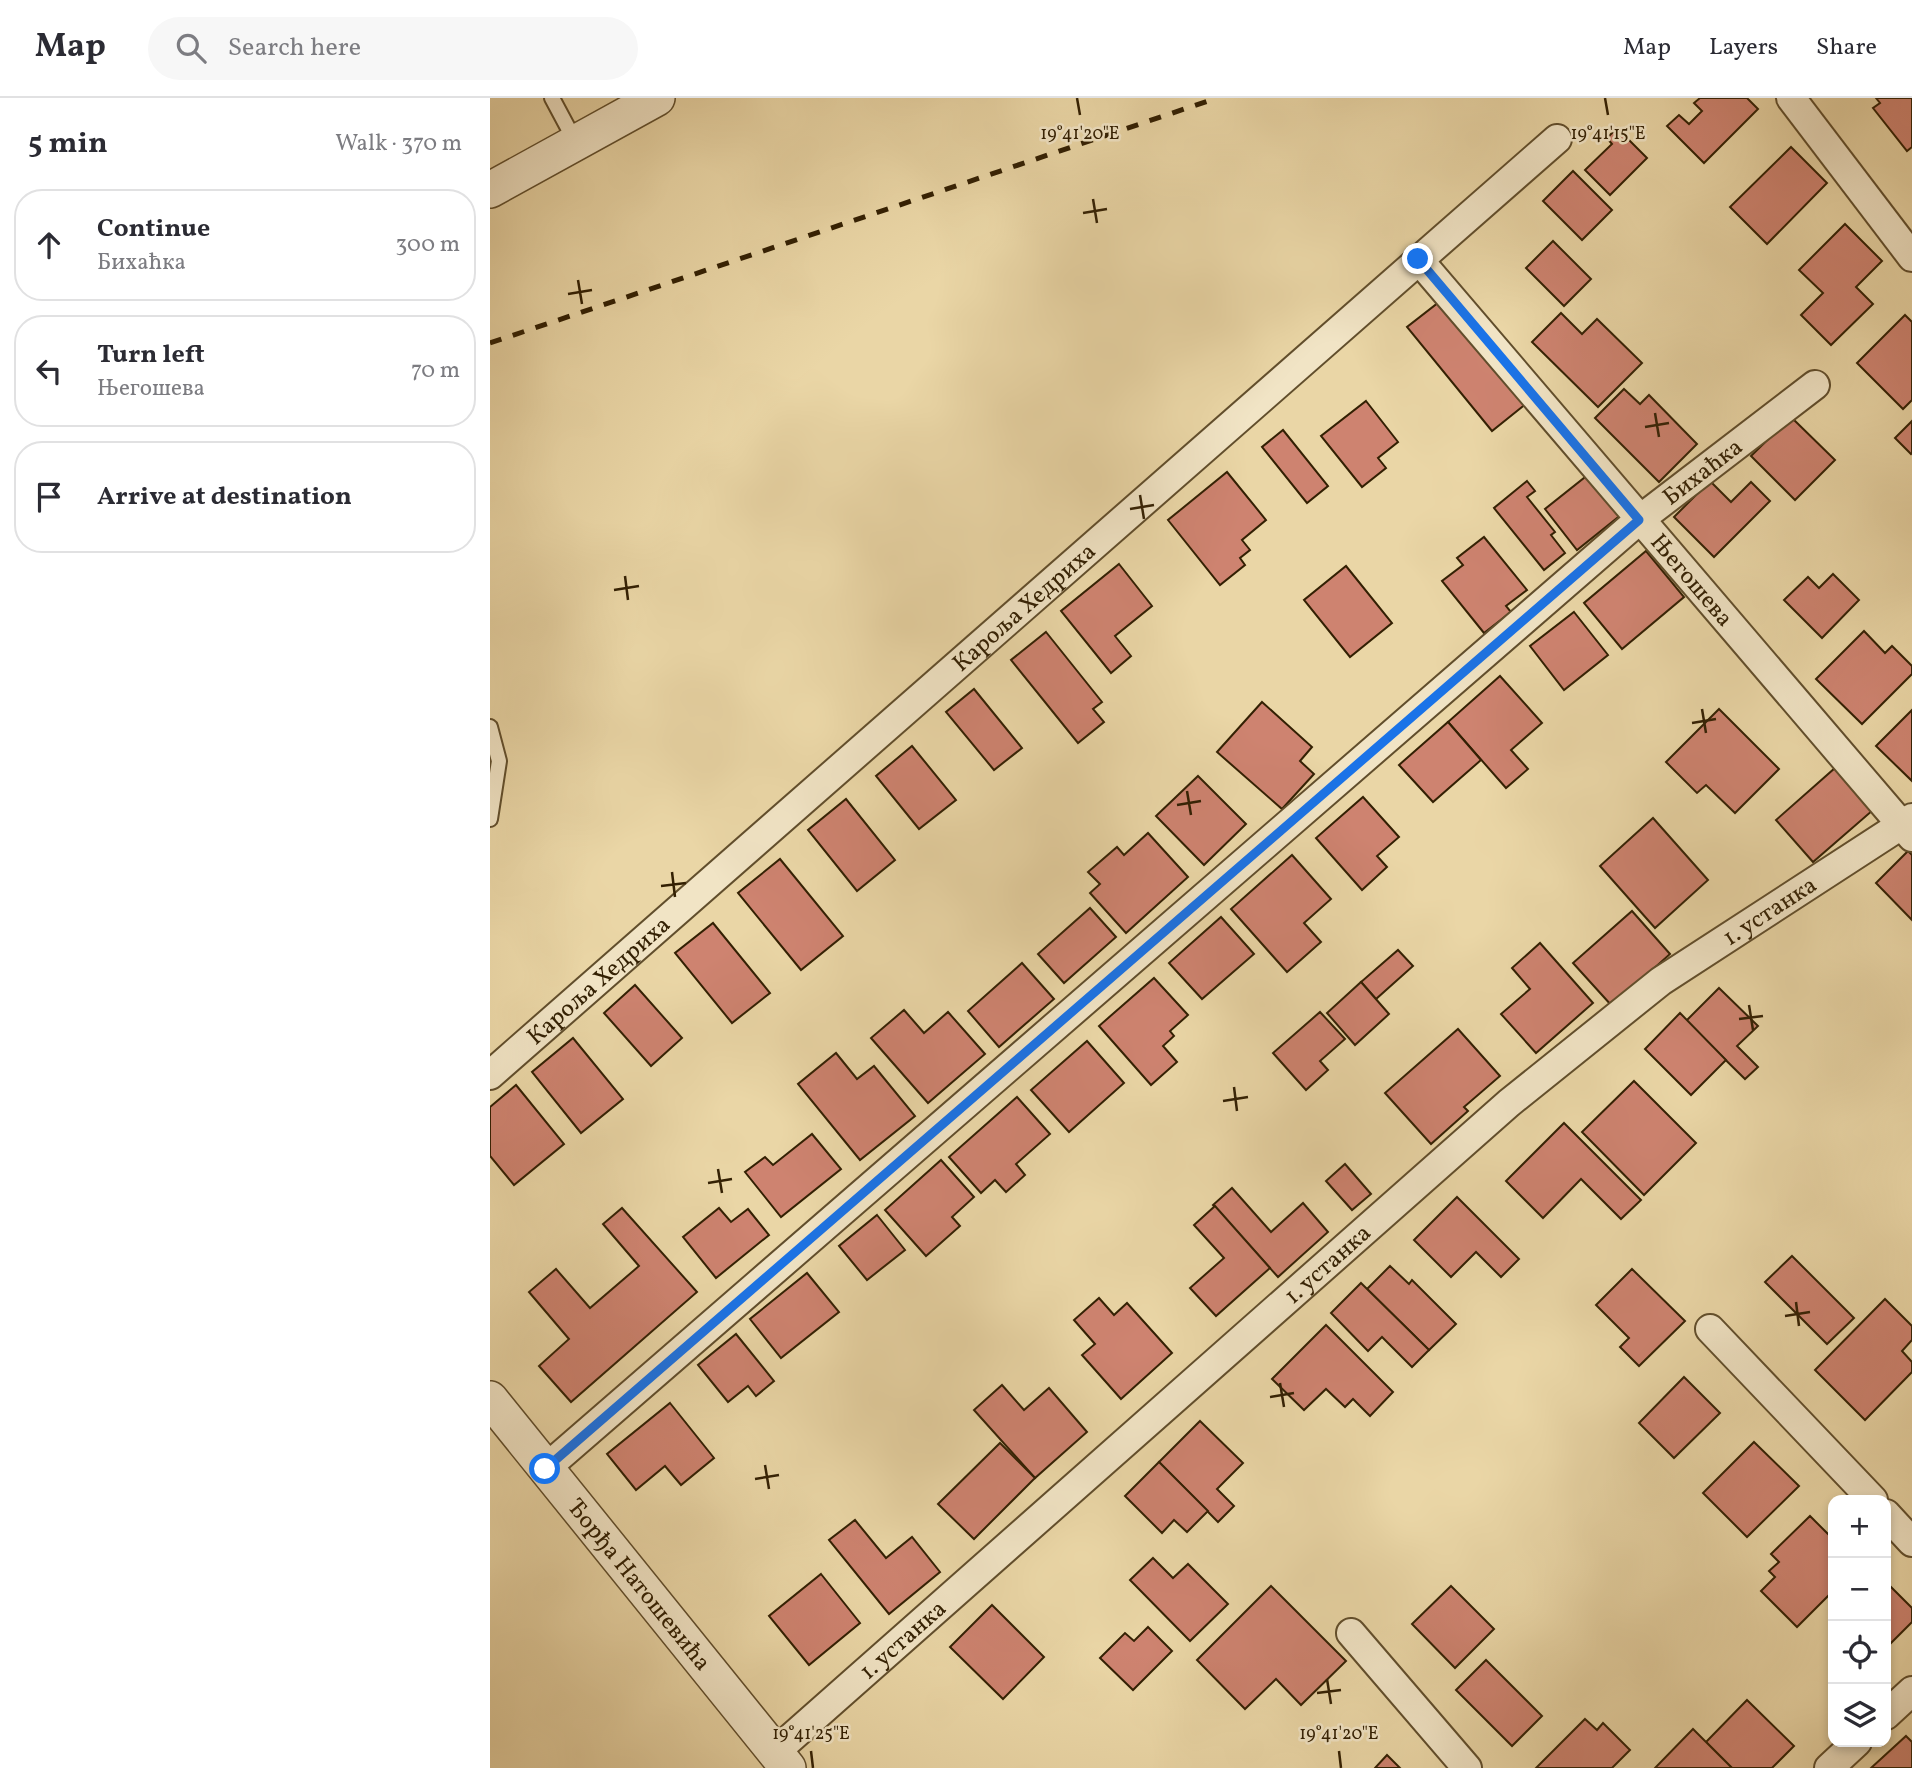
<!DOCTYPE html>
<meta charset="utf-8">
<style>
body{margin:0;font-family:Vollkorn,serif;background:#f7f7f7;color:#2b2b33}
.controls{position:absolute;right:21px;bottom:21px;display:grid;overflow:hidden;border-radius:14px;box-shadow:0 4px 10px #0003}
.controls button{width:63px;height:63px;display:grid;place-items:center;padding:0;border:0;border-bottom:2px solid #e1e1e2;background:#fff;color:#2b2b33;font:35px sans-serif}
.stop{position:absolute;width:21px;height:21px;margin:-16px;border:5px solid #1a73e8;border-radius:50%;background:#fff}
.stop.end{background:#1a73e8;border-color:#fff;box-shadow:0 2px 7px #0008}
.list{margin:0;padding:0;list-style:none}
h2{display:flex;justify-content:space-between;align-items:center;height:91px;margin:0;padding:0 28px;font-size:30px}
h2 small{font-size:23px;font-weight:400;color:#7c7c81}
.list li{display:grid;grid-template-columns:46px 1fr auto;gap:21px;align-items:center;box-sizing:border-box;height:112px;margin:0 14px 14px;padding:0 14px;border:2px solid #e1e1e2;border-radius:28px}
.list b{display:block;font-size:26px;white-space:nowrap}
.list p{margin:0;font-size:23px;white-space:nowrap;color:#7c7c81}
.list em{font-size:23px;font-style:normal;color:#7c7c81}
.icon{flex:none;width:38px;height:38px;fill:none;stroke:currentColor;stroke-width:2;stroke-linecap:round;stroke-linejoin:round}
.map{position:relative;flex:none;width:1422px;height:1670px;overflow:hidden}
header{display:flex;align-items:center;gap:42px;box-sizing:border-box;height:98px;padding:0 35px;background:#fff;border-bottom:2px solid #e1e1e2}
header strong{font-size:33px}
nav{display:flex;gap:38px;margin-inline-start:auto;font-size:24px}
.search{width:490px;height:63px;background:#f7f7f7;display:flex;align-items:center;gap:18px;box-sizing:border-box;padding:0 24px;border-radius:38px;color:#7c7c81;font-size:26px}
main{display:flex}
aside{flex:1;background:#fff}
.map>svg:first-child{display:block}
.building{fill:#ce8370;stroke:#332003;stroke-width:2}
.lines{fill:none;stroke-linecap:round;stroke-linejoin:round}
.service-casing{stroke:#614e2c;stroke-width:18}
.minor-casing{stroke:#614e2c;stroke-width:32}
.tertiary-casing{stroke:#614e2c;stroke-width:38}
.service{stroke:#f1e4c5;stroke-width:14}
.minor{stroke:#f1e4c5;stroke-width:28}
.tertiary{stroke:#f1e4c5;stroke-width:35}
.rail{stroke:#332003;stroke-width:5;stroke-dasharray:12 12;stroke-linecap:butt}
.route{stroke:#1a73e8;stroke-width:9}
.ticks{fill:none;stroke:#332003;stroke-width:2.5}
.labels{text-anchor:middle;stroke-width:5;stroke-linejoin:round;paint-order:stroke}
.street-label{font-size:24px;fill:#332003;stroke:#f1e4c5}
.ticks-label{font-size:18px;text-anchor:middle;fill:#332003;stroke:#f1e4c5;stroke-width:5;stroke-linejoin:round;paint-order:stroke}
</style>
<header>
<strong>Map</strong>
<div class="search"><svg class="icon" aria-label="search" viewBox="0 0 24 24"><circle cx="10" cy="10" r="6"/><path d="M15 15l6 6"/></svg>Search here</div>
<nav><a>Map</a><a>Layers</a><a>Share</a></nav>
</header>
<main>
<aside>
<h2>5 min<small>Walk · 370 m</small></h2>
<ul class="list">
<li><svg class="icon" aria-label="ahead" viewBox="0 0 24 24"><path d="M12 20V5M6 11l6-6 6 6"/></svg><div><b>Continue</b><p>Бихаћка</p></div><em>300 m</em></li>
<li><svg class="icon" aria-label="left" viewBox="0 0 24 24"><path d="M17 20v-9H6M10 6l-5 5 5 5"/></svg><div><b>Turn left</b><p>Његошева</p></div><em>70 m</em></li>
<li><svg class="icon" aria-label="arrive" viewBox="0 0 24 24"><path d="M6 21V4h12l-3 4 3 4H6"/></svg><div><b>Arrive at destination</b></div></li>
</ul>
</aside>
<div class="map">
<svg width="1422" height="1670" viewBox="0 0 1422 1670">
<rect width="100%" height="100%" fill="#ead6a6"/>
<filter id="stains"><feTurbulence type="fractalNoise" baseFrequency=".00286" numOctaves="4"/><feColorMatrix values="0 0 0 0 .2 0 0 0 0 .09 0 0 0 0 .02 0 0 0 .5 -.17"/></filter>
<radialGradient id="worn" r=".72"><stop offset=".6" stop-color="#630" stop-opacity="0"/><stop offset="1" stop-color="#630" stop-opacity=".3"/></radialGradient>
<g class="building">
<path d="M1210,0H1257L1268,11L1214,65L1177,28L1189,17L1199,26L1212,13L1204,5Z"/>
<path d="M1386,0H1422V49L1417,53L1383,10L1390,5Z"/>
<path d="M1127,30L1157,60L1120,97L1095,72L1122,46L1117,40Z"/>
<path d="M1301,49L1337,85L1277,146L1240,109Z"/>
<path d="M1083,73L1122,112L1092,142L1053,103Z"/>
<path d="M1355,126L1392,163L1366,189L1383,206L1341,247L1311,217L1333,195L1309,172Z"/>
<path d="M1063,143L1101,181L1074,208L1036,170Z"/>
<path d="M953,201L1037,305L1002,333L917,229Z"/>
<path d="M1071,215L1092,236L1107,221L1152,265L1108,309L1042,244Z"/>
<path d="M1415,217L1422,224V302L1413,311L1367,265Z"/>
<path d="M1134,291L1150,306L1159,297L1207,346L1169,384L1105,320Z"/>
<path d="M876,303L908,344L888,360L896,370L872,389L831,338Z"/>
<path d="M1301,319L1345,362L1305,402L1261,358Z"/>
<path d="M1422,323V355L1421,356L1405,340Z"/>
<path d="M793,332L838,388L817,405L772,349Z"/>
<path d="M737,374L776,422L752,442L760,452L750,460L755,467L730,487L678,422Z"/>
<path d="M1099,376L1132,416L1087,452L1055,411Z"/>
<path d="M1037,383L1045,393L1037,399L1065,434L1061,437L1075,455L1054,472L1004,410Z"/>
<path d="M1220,383L1241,404L1261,384L1280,403L1224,459L1184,419Z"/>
<path d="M994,439L1037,492L1016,508L1021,514L994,535L952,483L973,467L967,460Z"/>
<path d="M1156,453L1194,499L1132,551L1094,505Z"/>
<path d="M629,466L662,508L625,538L641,558L621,575L571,513Z"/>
<path d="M856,468L902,525L860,559L814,502Z"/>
<path d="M1343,476L1369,502L1332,540L1294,502L1318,479L1329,490Z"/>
<path d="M1084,514L1118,557L1074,592L1040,548Z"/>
<path d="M1374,533L1395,555L1402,548L1422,568V576L1372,626L1326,581Z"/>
<path d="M556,534L612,604L603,611L614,624L588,645L521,562Z"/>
<path d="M1010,578L1052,625L1021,652L1038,671L1016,690L958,624Z"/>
<path d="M484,591L532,650L504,672L456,614Z"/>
<path d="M772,604L822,649L810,663L824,676L792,711L727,654Z"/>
<path d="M1229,611L1289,671L1245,715L1216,687L1207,695L1176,664Z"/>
<path d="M1422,612V683L1386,648Z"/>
<path d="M958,624L991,662L943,704L909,667Z"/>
<path d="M422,648L466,702L429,731L386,678Z"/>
<path d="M1345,670L1383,712L1323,764L1286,722Z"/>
<path d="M708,678L756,726L714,767L666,718Z"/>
<path d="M873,699L909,739L887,758L897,769L872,792L826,740Z"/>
<path d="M356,701L405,762L367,793L318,732Z"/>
<path d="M1163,720L1218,782L1165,830L1110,768Z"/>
<path d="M658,735L698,779L636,835L600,795L610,786L598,774L627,749L634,757Z"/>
<path d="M1418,753L1422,757V822L1386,785Z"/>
<path d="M802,757L841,801L814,825L831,844L797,874L741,811Z"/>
<path d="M290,761L353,838L311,872L248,795Z"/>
<path d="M600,810L626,839L574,885L548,856Z"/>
<path d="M1142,813L1180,856L1122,908L1083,865Z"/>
<path d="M731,819L764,856L712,901L679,865Z"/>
<path d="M223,825L280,895L242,925L185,855Z"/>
<path d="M1050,845L1103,905L1046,955L1011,916L1040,891L1022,870Z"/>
<path d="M908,852L923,868L886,901L871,884Z"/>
<path d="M532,865L564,901L509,949L478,913Z"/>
<path d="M664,880L698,917L680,933L684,938L673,948L687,964L661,987L609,928Z"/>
<path d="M871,884L899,916L865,947L837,915Z"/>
<path d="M145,887L192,940L161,968L114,915Z"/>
<path d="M1229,890L1268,928L1247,948L1268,969L1255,981L1196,923Z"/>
<path d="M414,912L434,935L458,914L495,956L438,1005L381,940Z"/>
<path d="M830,914L855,941L830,963L838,972L816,992L783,955Z"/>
<path d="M1190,915L1236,962L1201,997L1155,951Z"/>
<path d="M968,931L1010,978L974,1009L978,1013L941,1046L895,995Z"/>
<path d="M83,940L133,1001L91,1035L42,974Z"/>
<path d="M597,943L634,985L579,1034L541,992Z"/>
<path d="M346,955L367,981L384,968L425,1018L370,1062L308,986Z"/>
<path d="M1144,983L1206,1045L1154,1097L1092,1034Z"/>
<path d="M26,987L74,1046L24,1087L0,1058V1009Z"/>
<path d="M527,999L560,1036L526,1066L535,1077L516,1094L505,1082L491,1095L459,1059Z"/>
<path d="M1074,1025L1151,1102L1131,1121L1091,1081L1053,1120L1016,1083Z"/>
<path d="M322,1036L351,1071L291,1119L255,1074L275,1059L283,1067Z"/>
<path d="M451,1062L484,1099L462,1119L470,1128L436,1158L395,1112Z"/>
<path d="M855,1066L881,1096L862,1112L836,1083Z"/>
<path d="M742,1090L781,1134L813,1105L838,1134L788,1179L723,1107Z"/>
<path d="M967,1099L1029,1161L1011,1179L986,1154L961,1179L924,1142Z"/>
<path d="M725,1108L780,1170L726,1218L700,1190L734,1160L704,1127Z"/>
<path d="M132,1110L207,1194L81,1304L49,1268L79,1241L39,1194L66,1171L100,1210L149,1168L113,1126Z"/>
<path d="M229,1110L241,1124L258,1111L279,1137L226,1180L193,1139Z"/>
<path d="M387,1117L415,1152L377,1182L349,1148Z"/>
<path d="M1302,1158L1364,1220L1337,1246L1275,1184Z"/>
<path d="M900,1168L919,1186L922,1182L966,1226L939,1252L877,1191Z"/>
<path d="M1142,1171L1195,1223L1149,1268L1130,1249L1139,1240L1106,1207Z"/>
<path d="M317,1175L349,1214L291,1260L260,1221Z"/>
<path d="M871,1185L939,1252L922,1269L892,1239L878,1253L841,1215Z"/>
<path d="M609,1200L624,1217L637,1205L682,1255L631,1301L592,1257L605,1246L584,1222Z"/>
<path d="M1395,1201L1422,1228V1242L1412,1253L1422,1264V1274L1375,1322L1325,1272Z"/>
<path d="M836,1227L903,1294L880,1318L863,1301L855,1309L836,1291L814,1312L782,1281Z"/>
<path d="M246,1236L284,1283L266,1298L258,1288L238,1304L208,1267Z"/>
<path d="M1194,1279L1230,1315L1184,1360L1149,1325Z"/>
<path d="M512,1287L534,1312L559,1290L597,1334L545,1380L484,1312Z"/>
<path d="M180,1305L224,1360L191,1387L175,1368L146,1392L117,1356Z"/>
<path d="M710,1323L753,1365L727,1391L744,1408L728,1424L669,1364Z"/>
<path d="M1264,1344L1309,1388L1257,1439L1213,1395Z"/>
<path d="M510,1345L545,1380L484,1441L448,1406Z"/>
<path d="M669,1364L718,1413L697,1434L684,1422L672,1435L635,1398Z"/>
<path d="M1320,1418L1343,1441V1493L1307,1529L1271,1493L1285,1479L1279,1473L1289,1464L1281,1456Z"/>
<path d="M365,1422L396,1460L422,1439L450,1474L399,1516L339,1442Z"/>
<path d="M663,1460L683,1480L698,1466L738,1506L700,1543L640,1482Z"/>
<path d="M331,1476L370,1525L319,1567L279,1518Z"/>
<path d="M1396,1484L1422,1510V1524L1396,1550Z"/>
<path d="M781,1488L856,1563L811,1607L786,1581L755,1611L707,1562Z"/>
<path d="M961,1488L1004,1531L965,1570L922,1526Z"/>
<path d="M502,1507L554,1559L513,1601L460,1549Z"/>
<path d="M658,1529L682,1553L643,1592L610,1560L635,1535L644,1543Z"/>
<path d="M996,1562L1052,1618L1022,1648L966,1592Z"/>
<path d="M1257,1602L1304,1648L1282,1670H1242L1216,1644Z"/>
<path d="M1095,1621L1107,1632L1113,1625L1140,1652L1122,1670H1046Z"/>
<path d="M1203,1631L1242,1670H1165Z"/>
<path d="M1416,1638L1422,1644V1670H1381Z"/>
<path d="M897,1657L910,1670H885Z"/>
</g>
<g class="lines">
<g class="service-casing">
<g id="service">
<path d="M62,0L85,43"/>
<path d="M0,629L9,663L0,721"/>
</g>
</g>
<g class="minor-casing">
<g id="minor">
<path d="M1301,0L1422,159"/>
<path id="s1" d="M928,161L1422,739"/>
<path id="s2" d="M0,977L1067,41"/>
<path d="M1220,1231L1383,1402"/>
<path id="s3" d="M55,1371L1149,422L1325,287"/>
<path d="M1396,1416L1422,1444"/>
<path d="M861,1535L977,1670"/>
<path d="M1396,1617L1422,1593"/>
<path id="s4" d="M285,1654L1019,1005L1171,883L1422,720"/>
<path d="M1339,1670L1367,1644"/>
</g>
</g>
<g class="tertiary-casing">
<g id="tertiary">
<path d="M0,92L167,0"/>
<path id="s5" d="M0,1301L298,1670"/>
</g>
</g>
<use href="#service" class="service"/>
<use href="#minor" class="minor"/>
<use href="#tertiary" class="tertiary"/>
<path class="rail" d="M0,245L727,0"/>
</g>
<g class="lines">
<path class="route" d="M55,1371L1149,422L928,161"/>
</g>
<path class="ticks" d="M587,0L590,17M1115,0L1118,17M603,101L607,125M593,115L617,111M88,182L92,206M78,196L102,192M1165,315L1169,339M1155,329L1179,325M650,397L654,421M640,411L664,407M135,478L138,502M124,492L149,488M1212,611L1216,635M1202,625L1226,621M697,693L701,717M687,707L711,703M182,774L185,799M171,788L196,785M1259,907L1263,932M1249,921L1273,918M744,989L747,1013M733,1003L758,999M228,1071L232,1095M218,1085L242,1081M1306,1204L1309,1228M1295,1218L1320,1214M790,1285L794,1309M780,1299L804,1295M275,1367L279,1391M265,1381L289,1377M837,1581L841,1606M827,1595L851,1592M321,1653L323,1670M849,1653L851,1670"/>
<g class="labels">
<g class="street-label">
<text dy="8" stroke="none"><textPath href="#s3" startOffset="1528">Бихаћка</textPath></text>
<text dy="8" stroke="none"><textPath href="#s1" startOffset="422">Његошева</textPath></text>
<text dy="8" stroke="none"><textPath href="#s2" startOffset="710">Кароља Хедриха</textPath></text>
<text dy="8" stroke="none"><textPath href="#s4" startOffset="1304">1. устанка</textPath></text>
<text dy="8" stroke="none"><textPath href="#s2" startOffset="144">Кароља Хедриха</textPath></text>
<text dy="8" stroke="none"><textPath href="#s4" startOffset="737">1. устанка</textPath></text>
<text dy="8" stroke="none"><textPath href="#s5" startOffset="238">Ђорђа Натошевића</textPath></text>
<text dy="8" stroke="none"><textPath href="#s4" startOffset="170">1. устанка</textPath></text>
</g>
</g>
<g class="ticks-label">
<text x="590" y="41">19°41'20"E</text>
<text x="1118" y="41">19°41'15"E</text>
<text x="321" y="1641">19°41'25"E</text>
<text x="849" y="1641">19°41'20"E</text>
</g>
<rect width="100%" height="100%" filter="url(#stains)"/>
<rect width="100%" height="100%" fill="url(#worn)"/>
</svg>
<div class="controls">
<button>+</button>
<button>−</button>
<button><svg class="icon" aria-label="locate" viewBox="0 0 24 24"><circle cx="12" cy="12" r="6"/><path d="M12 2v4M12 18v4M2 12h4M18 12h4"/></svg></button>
<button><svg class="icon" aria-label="layers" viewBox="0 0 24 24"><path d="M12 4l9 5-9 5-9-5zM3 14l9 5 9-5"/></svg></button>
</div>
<div class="stop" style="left:55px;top:1371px"></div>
<div class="stop end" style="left:928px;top:161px"></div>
</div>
</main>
